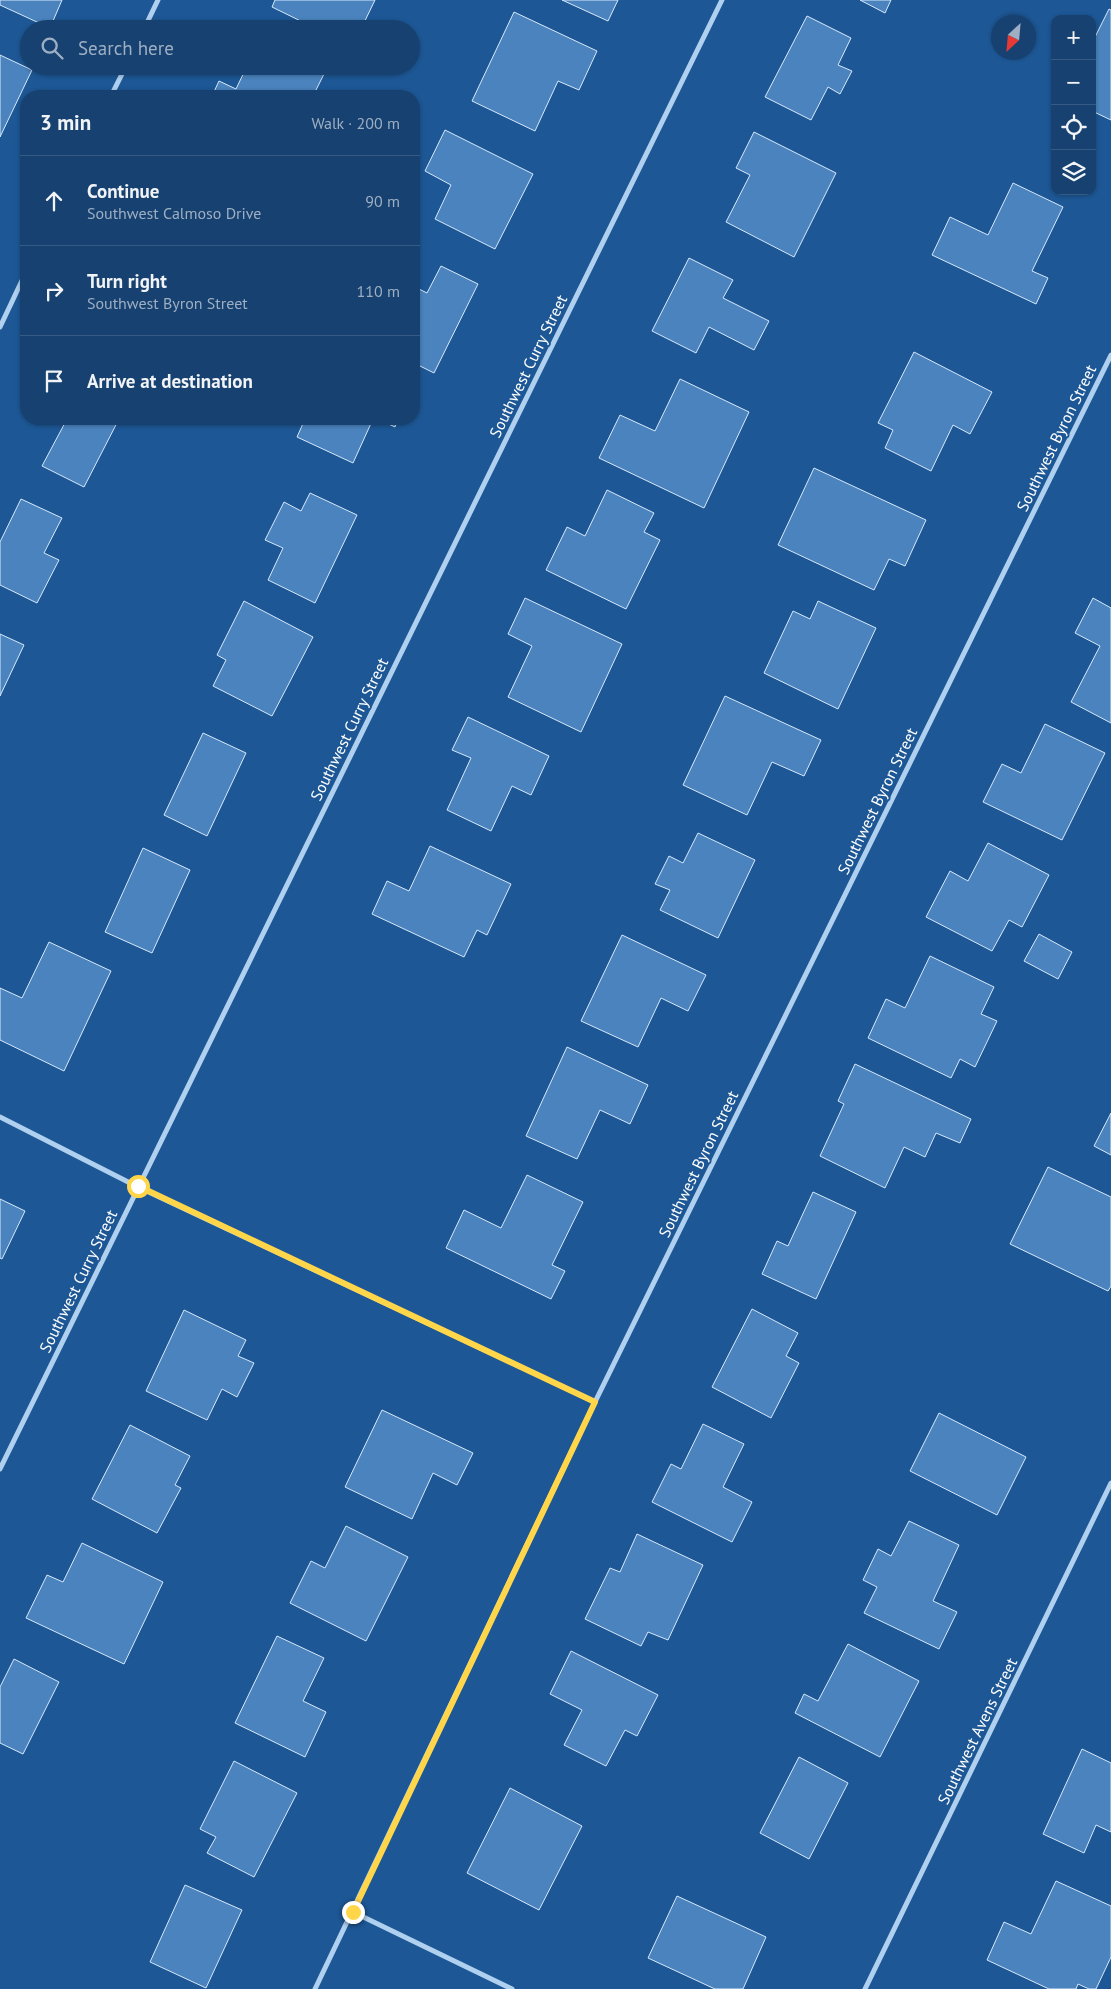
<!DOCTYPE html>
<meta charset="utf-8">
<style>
body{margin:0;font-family:"PT Sans",sans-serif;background:#234c78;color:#f1f3f6}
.controls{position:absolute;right:15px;top:15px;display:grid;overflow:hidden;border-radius:10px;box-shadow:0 1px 4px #0004}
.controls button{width:45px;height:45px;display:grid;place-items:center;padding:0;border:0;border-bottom:1px solid #355a83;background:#164170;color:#f1f3f6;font:25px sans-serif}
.compass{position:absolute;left:991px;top:15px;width:45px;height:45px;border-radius:50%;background:#164170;box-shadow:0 1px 4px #0004;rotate:206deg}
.stop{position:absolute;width:15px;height:15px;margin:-11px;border:4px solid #ffd54a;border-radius:50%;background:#fff}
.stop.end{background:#ffd54a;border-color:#fff;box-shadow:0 1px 5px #0008}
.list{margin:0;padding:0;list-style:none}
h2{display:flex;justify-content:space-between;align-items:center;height:65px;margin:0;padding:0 20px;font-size:21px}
h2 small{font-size:16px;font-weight:400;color:#9eafc3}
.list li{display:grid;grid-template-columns:32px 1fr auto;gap:15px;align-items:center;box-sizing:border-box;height:90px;padding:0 20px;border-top:1px solid #355a83}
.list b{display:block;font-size:19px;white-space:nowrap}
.list p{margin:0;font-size:16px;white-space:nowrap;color:#9eafc3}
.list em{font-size:16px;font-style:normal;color:#9eafc3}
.icon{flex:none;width:28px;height:28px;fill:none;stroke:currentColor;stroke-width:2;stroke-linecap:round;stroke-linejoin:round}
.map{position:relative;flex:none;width:1111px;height:1989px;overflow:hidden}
.search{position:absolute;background:#164170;box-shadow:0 1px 4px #0004;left:20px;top:20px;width:400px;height:55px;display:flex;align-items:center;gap:12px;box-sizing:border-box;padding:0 18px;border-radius:28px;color:#9eafc3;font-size:19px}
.panel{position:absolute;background:#164170;box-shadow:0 1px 4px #0004;left:20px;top:90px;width:400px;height:335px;border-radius:20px}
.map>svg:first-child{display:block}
.building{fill:#4a83be;stroke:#d7e9fb}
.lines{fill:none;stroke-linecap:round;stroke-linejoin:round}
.minor{stroke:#b0d0ef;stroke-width:5}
.route{stroke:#ffd54a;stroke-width:6}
.labels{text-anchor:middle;stroke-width:4;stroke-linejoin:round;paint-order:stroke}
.street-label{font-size:16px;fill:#fff;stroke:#1d5795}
</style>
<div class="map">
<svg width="1111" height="1989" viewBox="0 0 1111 1989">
<rect width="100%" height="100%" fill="#1d5795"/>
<g class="building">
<path d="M0,0H62L50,28L0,5Z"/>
<path d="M275,0H375L361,29H317L272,7Z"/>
<path d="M562,0H618L608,21Z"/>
<path d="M860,0H891L885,13Z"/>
<path d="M1109,9L1111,10V120L1092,111V43Z"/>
<path d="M514,12L597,51L579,90L558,81L535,131L472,101Z"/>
<path d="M807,16L851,38L838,65L852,71L840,94L828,87L811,120L765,97Z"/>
<path d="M0,55L32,70L0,137Z"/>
<path d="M247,66H328L313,96H212L219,81L236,89Z"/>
<path d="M445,130L533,174L495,249L435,219L451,185L425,171Z"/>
<path d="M754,132L836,173L794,257L726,222L750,175L736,168Z"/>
<path d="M1013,183L1063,207L1032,271L1048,278L1036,304L932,255L950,217L988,235Z"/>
<path d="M689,258L733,280L723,298L769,321L754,350L709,327L696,353L652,331Z"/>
<path d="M441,266L478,284L434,373L414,363V295L417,288L427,293Z"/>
<path d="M914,352L992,392L970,434L953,425L931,471L885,448L893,430L878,423Z"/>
<path d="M680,379L749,412L704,508L599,458L620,415L655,431Z"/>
<path d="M67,419H119L84,487L42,466Z"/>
<path d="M305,419H373L353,463L297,437Z"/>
<path d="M378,419H398L395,427Z"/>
<path d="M814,468L926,520L905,566L889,559L874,590L778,545Z"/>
<path d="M607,490L654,513L644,532L660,540L626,609L546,570L567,527L585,536Z"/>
<path d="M310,493L357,515L315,603L268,580L283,548L265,540L284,502L301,511Z"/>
<path d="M21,499L62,518L44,553L59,560L37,603L0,585V542Z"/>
<path d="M525,598L622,644L581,732L508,697L532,646L508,634Z"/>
<path d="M1093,598L1111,608V723L1071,702L1100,646L1075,633Z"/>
<path d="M244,601L313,637L272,716L213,686L226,660L217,655Z"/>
<path d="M818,601L876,628L838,709L764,673L793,611L810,619Z"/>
<path d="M0,634L24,645L0,696Z"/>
<path d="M725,696L821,740L804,776L772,762L747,815L683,785Z"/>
<path d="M468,717L549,756L531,795L512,786L491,831L447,810L471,758L452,750Z"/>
<path d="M1045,724L1105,753L1062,840L983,802L1002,764L1021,773Z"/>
<path d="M203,733L246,753L207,836L164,815Z"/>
<path d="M698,833L755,860L718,938L660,910L670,890L655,884L669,856L683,863Z"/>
<path d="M988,843L1049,875L1022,927L1009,920L992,951L926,917L950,871L968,881Z"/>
<path d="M430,846L511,884L487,935L477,930L464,957L372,914L387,881L409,891Z"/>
<path d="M143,848L190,870L152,953L105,932Z"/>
<path d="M1039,934L1072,952L1058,979L1024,961Z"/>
<path d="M622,935L706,975L688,1011L661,998L638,1047L581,1021Z"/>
<path d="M49,942L111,971L64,1071L0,1040V988L22,998Z"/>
<path d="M930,956L994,987L981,1014L997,1021L975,1067L960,1059L951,1078L868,1038L886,999L905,1008Z"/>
<path d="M567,1047L648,1085L630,1124L600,1110L577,1159L526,1136Z"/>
<path d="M855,1064L971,1119L960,1143L936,1133L925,1157L904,1147L885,1188L820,1156L844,1104L838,1101Z"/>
<path d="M1111,1113V1155L1094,1146Z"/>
<path d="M1048,1167L1111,1197V1286L1108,1291L1010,1244Z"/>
<path d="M527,1175L583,1202L552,1265L565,1271L551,1299L446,1248L464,1210L501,1228Z"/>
<path d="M813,1192L856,1212L816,1299L762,1274L777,1241L788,1246Z"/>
<path d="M0,1199L25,1211L2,1259L0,1258Z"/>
<path d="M752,1309L798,1333L786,1356L799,1363L771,1418L712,1387Z"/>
<path d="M184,1310L246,1340L238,1356L254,1363L237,1397L222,1389L207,1420L146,1391Z"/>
<path d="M382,1410L473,1453L457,1485L433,1473L412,1519L345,1487Z"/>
<path d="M939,1413L1026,1457L997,1515L910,1471Z"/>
<path d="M703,1424L744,1444L723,1487L752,1502L732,1542L652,1502L671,1464L681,1469Z"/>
<path d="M130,1425L190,1456L175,1485L181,1488L157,1533L92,1499Z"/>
<path d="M909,1521L959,1545L933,1601L957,1612L939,1649L864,1613L877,1587L863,1580L878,1549L891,1556Z"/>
<path d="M346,1526L408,1557L366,1641L290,1603L311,1561L325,1568Z"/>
<path d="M637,1534L703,1565L668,1640L648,1632L641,1646L585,1619L610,1568L620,1572Z"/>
<path d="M82,1543L163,1582L124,1664L26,1618L47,1575L63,1582Z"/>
<path d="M277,1636L324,1658L303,1701L326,1712L305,1757L235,1723Z"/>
<path d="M848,1644L919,1681L880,1757L795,1713L804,1694L818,1701Z"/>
<path d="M571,1651L658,1695L637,1736L625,1730L606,1766L564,1745L582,1710L550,1694Z"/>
<path d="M14,1659L59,1682L23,1754L0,1743V1687Z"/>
<path d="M1082,1749L1111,1763V1832L1096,1825L1084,1853L1043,1834Z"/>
<path d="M799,1757L848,1783L809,1859L760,1833Z"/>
<path d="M234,1761L297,1793L254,1877L207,1853L216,1837L200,1829Z"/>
<path d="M510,1788L582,1826L539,1910L467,1873Z"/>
<path d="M1056,1881L1111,1906V1957L1096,1989H1089L1078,1984L1076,1989H1049L987,1960L1004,1922L1031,1934Z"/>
<path d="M185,1885L242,1910L206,1988L150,1962Z"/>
<path d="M677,1896L766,1937L743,1989H715L648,1958Z"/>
</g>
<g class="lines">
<g class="minor">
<path d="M144,29L158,0"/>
<path d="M111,96L126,66"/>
<path d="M0,327L26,272"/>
<path d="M0,1117L138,1187L595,1402"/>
<path d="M0,1469L722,0"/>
<path d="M353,1912L512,1989"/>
<path d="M315,1989L595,1402L1111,355"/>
<path d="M865,1989L1111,1483"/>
</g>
</g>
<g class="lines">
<path class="route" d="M138,1186L595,1402L353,1912"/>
</g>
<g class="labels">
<g class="street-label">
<text transform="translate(528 366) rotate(-64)" y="6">Southwest Curry Street</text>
<text transform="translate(1056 438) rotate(-64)" y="6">Southwest Byron Street</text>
<text transform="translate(349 729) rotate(-64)" y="6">Southwest Curry Street</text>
<text transform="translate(877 801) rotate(-64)" y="6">Southwest Byron Street</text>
<text transform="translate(698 1164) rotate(-64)" y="6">Southwest Byron Street</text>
<text transform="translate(78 1281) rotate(-64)" y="6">Southwest Curry Street</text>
<text transform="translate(977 1731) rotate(-64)" y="6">Southwest Avens Street</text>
</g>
</g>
</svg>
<div class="controls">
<button>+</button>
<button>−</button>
<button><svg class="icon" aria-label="locate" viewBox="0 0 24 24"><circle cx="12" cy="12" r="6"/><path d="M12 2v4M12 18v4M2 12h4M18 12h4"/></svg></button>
<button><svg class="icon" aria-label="layers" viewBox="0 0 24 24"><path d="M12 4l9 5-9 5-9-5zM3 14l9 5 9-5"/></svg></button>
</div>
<svg class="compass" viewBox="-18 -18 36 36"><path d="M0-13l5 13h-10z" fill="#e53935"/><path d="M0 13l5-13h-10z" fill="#9eafc3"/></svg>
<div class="stop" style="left:138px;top:1186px"></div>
<div class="stop end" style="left:353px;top:1912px"></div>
<div class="search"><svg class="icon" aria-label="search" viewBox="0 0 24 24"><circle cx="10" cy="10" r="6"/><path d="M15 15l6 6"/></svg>Search here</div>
<section class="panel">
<h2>3 min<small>Walk · 200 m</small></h2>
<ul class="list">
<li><svg class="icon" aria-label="ahead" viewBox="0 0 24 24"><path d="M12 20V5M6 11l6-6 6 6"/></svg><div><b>Continue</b><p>Southwest Calmoso Drive</p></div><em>90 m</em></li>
<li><svg class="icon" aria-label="right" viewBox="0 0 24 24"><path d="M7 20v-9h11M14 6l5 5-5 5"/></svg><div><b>Turn right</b><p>Southwest Byron Street</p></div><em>110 m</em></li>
<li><svg class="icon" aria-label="arrive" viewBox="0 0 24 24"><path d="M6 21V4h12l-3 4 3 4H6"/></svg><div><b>Arrive at destination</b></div></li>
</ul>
</section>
</div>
